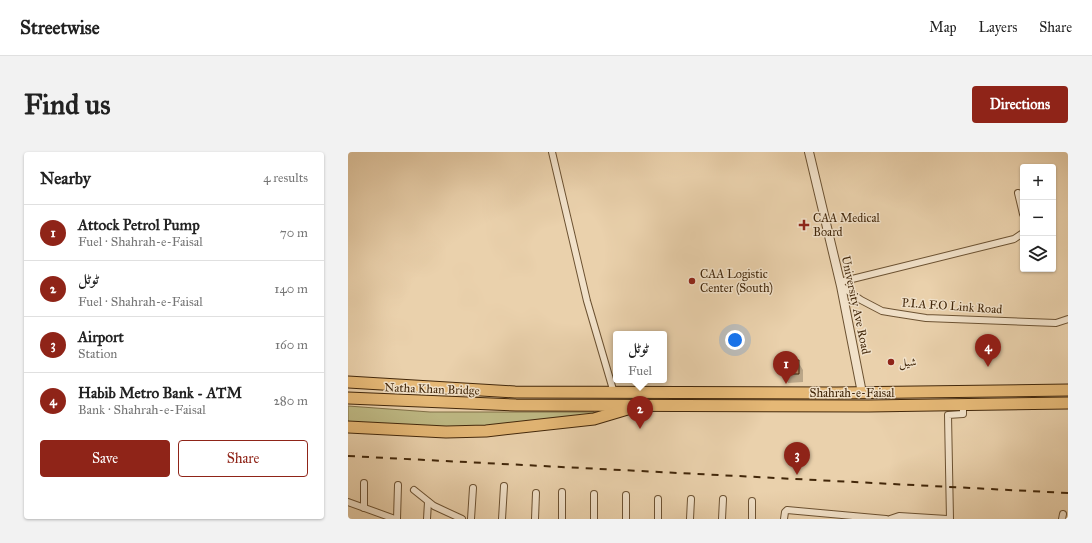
<!DOCTYPE html>
<meta charset="utf-8">
<style>
body{margin:0;font-family:"IM FELL Great Primer",Amiri,serif;background:#f2f2f2;color:#222}
.controls{position:absolute;right:12px;top:12px;display:grid;overflow:hidden;border-radius:4px;box-shadow:0 1px 3px #0004}
.controls button{width:36px;height:36px;display:grid;place-items:center;padding:0;border:0;border-bottom:1px solid #e0e0e0;background:#fff;color:#222;font:20px sans-serif}
.you{position:absolute;left:387px;top:188px;width:14px;height:14px;margin:-10px;border:3px solid #fff;border-radius:50%;background:#1a73e8;box-shadow:0 0 0 6px #1a73e833}
.badge{display:grid;place-items:center;width:26px;height:26px;border-radius:50%;background:#8f2418;color:#fff;font-size:13px;font-weight:700}
.pin{position:absolute;translate:-50% -33px;filter:drop-shadow(0 1px 2px #0008)}
.pin::after{content:'';position:absolute;top:21px;width:14px;height:12px;background:inherit;clip-path:polygon(0 0,100% 0,50% 100%)}
.popup{position:absolute;left:265px;top:179px;width:54px;height:52px;box-sizing:border-box;display:grid;place-content:center;border-radius:4px;background:#fff;filter:drop-shadow(0 1px 3px #0005);font-size:13px;white-space:nowrap;color:#767676}
.popup b{font-size:15px;color:#222}
.popup::after{content:'';position:absolute;left:50%;top:100%;margin-left:-8px;border:8px solid transparent;border-top-color:#fff}
.list{margin:0;padding:0;list-style:none}
h2{display:flex;justify-content:space-between;align-items:center;height:52px;margin:0;padding:0 16px;font-size:17px}
h2 small{font-size:13px;font-weight:400;color:#767676}
.list li{display:grid;grid-template-columns:26px 1fr auto;gap:12px;align-items:center;box-sizing:border-box;height:56px;padding:0 16px;border-top:1px solid #e0e0e0}
.list b{display:block;font-size:15px;white-space:nowrap}
.list p{margin:0;font-size:13px;white-space:nowrap;color:#767676}
.list em{font-size:13px;font-style:normal;color:#767676}
.actions{display:flex;gap:8px;padding:12px 16px}
.actions a{flex:1;padding:9px 0;border:1px solid #8f2418;border-radius:4px;text-align:center;font-size:14px;color:#8f2418}
.actions .main{background:#8f2418;color:#fff}
.icon{flex:none;width:22px;height:22px;fill:none;stroke:currentColor;stroke-width:2;stroke-linecap:round;stroke-linejoin:round}
.map{position:relative;flex:none;width:720px;height:367px;overflow:hidden;border-radius:4px}
header{display:flex;align-items:center;gap:24px;box-sizing:border-box;height:56px;padding:0 20px;background:#fff;border-bottom:1px solid #e0e0e0}
header strong{font-size:19px}
nav{display:flex;gap:22px;margin-inline-start:auto;font-size:14px}
.intro{display:flex;align-items:center;justify-content:space-between;box-sizing:border-box;height:96px;padding:0 24px}
h1{margin:0;font-size:28px}
.button{padding:10px 18px;border-radius:4px;background:#8f2418;color:#fff;font-size:14px;font-weight:700}
main{display:flex;gap:24px;padding:0 24px}
aside{flex:1;background:#fff;border-radius:4px;box-shadow:0 1px 3px #0004}
.map>svg:first-child{display:block}
.green{fill:#beb984;stroke:#807047}
.shadow{fill:#0003}
.building{fill:#d39a6f;stroke:#42270a}
.lines{fill:none;stroke-linecap:round;stroke-linejoin:round}
.minor-casing{stroke:#6c5232;stroke-width:8}
.tertiary-casing{stroke:#6c5232;stroke-width:10}
.trunk-casing{stroke:#42270a;stroke-width:13}
.minor{stroke:#f1e1c9;stroke-width:6}
.tertiary{stroke:#f1e1c9;stroke-width:8}
.trunk{stroke:#e5b876;stroke-width:11}
.rail{stroke:#42270a;stroke-width:2;stroke-dasharray:7 7;stroke-linecap:butt}
.poi-dot{fill:#8f2418;stroke:#f1e1c9;stroke-width:1.5}
.labels{text-anchor:middle;stroke-width:3;stroke-linejoin:round;paint-order:stroke}
.poi-label{font-size:12px;fill:#42270a;stroke:#f1e1c9;text-anchor:start}
.street-label{font-size:12px;fill:#42270a;stroke:#f1e1c9}
</style>
<header>
<strong>Streetwise</strong>
<nav><a>Map</a><a>Layers</a><a>Share</a></nav>
</header>
<div class="intro"><h1>Find us</h1><a class="button">Directions</a></div>
<main>
<aside>
<h2>Nearby<small>4 results</small></h2>
<ul class="list">
<li><span class="badge">1</span><div><b>Attock Petrol Pump</b><p>Fuel · Shahrah-e-Faisal</p></div><em>70 m</em></li>
<li><span class="badge">2</span><div><b>ٹوٹل</b><p>Fuel · Shahrah-e-Faisal</p></div><em>140 m</em></li>
<li><span class="badge">3</span><div><b>Airport</b><p>Station</p></div><em>160 m</em></li>
<li><span class="badge">4</span><div><b>Habib Metro Bank - ATM</b><p>Bank · Shahrah-e-Faisal</p></div><em>280 m</em></li>
</ul>
<div class="actions"><a class="main">Save</a><a>Share</a></div>
</aside>
<div class="map">
<svg width="720" height="367" viewBox="0 0 720 367">
<rect width="100%" height="100%" fill="#ead1ac"/>
<filter id="stains"><feTurbulence type="fractalNoise" baseFrequency=".005" numOctaves="4"/><feColorMatrix values="0 0 0 0 .2 0 0 0 0 .09 0 0 0 0 .02 0 0 0 .5 -.17"/></filter>
<radialGradient id="worn" r=".72"><stop offset=".6" stop-color="#630" stop-opacity="0"/><stop offset="1" stop-color="#630" stop-opacity=".3"/></radialGradient>
<path class="green" d="M0,254L82,260H246V265L97,278L0,272Z"/>
<path class="shadow" d="M447,205L455,218V230L440,231L435,222Z"/>
<path class="building" d="M437,204H447V208H451V222H434V208H437Z"/>
<g class="lines">
<g class="minor-casing">
<g id="minor">
<path d="M204,0L239,149L266,241"/>
<path d="M670,41L675,62"/>
<path d="M492,130L666,87L675,81"/>
<path d="M493,134L513,148L534,159L546,161L578,166L708,171L720,167"/>
<path d="M66,338L86,354L114,367"/>
<path d="M0,350L47,367"/>
<path d="M16,356V331"/>
<path d="M49,367L50,333"/>
<path d="M79,367L80,350"/>
<path d="M123,367L125,336"/>
<path d="M154,367L156,334"/>
<path d="M187,367L188,341"/>
<path d="M214,367V340"/>
<path d="M246,367V342"/>
<path d="M278,367V343"/>
<path d="M310,367V347"/>
<path d="M342,367L343,347"/>
<path d="M374,367L375,347"/>
<path d="M404,367V349"/>
<path d="M436,367L437,360L439,358L538,367"/>
<path d="M542,367L551,364L599,367"/>
<path d="M602,367L600,263L615,262V253"/>
<path d="M714,367L715,362"/>
</g>
</g>
<g class="tertiary-casing">
<path id="tertiary" d="M461,0L493,134L514,241"/>
</g>
<g class="trunk-casing">
<g id="trunk">
<path d="M0,230L167,240L488,241L720,238"/>
<path d="M0,246L168,253L520,254L720,251"/>
<path d="M0,275L98,280L138,279L246,267L283,256"/>
</g>
</g>
<use href="#minor" class="minor"/>
<use href="#tertiary" class="tertiary"/>
<use href="#trunk" class="trunk"/>
<path class="rail" d="M0,304L720,341"/>
</g>
<g class="poi-dot">
<path d="M454 67h4v4h4v4h-4v4h-4v-4h-4v-4h4z"/>
<circle cx="344" cy="129" r="4"/>
<circle cx="543" cy="210" r="4"/>
</g>
<g class="labels">
<g class="poi-label">
<text x="465" y="70">CAA Medical<tspan x="465" dy="14">Board</tspan></text>
<text x="352" y="126">CAA Logistic<tspan x="352" dy="14">Center (South)</tspan></text>
<text x="551" y="214">شیل</text>
</g>
<g class="street-label">
<text transform="translate(508 153) rotate(78)" y="4">University Ave Road</text>
<text transform="translate(604 154) rotate(4)" y="4">P.I.A F.O Link Road</text>
<text transform="translate(84 237) rotate(2)" y="4">Natha Khan Bridge</text>
<text x="504" y="245">Shahrah-e-Faisal</text>
</g>
</g>
<rect width="100%" height="100%" filter="url(#stains)"/>
<rect width="100%" height="100%" fill="url(#worn)"/>
</svg>
<div class="controls">
<button>+</button>
<button>−</button>
<button><svg class="icon" aria-label="layers" viewBox="0 0 24 24"><path d="M12 4l9 5-9 5-9-5zM3 14l9 5 9-5"/></svg></button>
</div>
<div class="you"></div>
<div class="pin badge" style="left:438px;top:232px">1</div>
<div class="pin badge" style="left:292px;top:277px">2</div>
<div class="popup"><b>ٹوٹل</b>Fuel</div>
<div class="pin badge" style="left:449px;top:323px">3</div>
<div class="pin badge" style="left:640px;top:215px">4</div>
</div>
</main>
